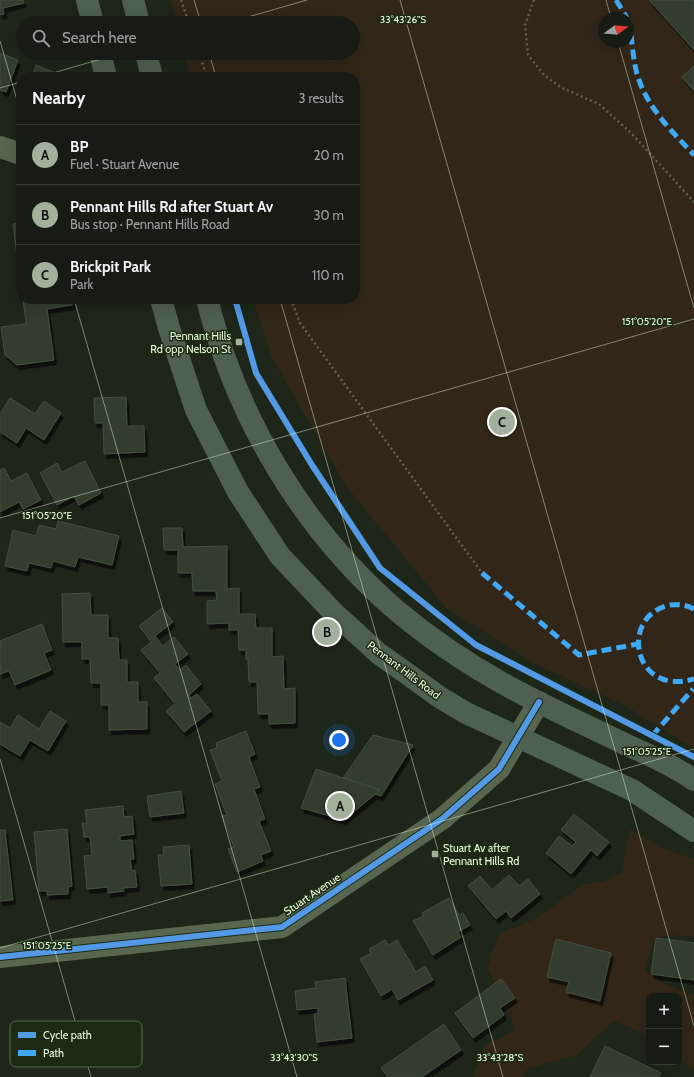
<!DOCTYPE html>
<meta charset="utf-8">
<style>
body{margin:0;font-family:Cabin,sans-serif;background:#232921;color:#f1f3f6}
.controls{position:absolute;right:12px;bottom:12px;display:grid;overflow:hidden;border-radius:8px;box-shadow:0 4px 16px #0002}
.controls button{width:36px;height:36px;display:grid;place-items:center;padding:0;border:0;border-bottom:1px solid #353a33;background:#161c13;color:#f1f3f6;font:20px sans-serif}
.compass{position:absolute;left:598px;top:12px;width:36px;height:36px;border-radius:50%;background:#161c13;box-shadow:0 4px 16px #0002;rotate:74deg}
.you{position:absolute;left:339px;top:740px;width:14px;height:14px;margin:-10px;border:3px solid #fff;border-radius:50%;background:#1a73e8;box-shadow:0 0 0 6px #1a73e833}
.badge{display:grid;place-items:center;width:26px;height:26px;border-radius:50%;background:#a2b19b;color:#111;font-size:13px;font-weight:700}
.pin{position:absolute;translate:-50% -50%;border:2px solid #fff;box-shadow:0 1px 4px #0006}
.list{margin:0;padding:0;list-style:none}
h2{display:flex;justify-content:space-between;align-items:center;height:52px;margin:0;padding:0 16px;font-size:17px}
h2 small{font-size:13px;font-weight:400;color:#9ea1a0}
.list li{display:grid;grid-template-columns:26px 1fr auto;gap:12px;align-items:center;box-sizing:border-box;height:60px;padding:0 16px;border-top:1px solid #353a33}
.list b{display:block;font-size:15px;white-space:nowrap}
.list p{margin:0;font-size:13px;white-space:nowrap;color:#9ea1a0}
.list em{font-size:13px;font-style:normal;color:#9ea1a0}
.icon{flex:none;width:22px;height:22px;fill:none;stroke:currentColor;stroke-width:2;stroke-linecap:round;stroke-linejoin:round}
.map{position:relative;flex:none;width:694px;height:1077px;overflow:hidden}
.search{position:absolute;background:#161c13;box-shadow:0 4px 16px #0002;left:16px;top:16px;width:344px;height:44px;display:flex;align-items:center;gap:10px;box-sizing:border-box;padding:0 14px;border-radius:22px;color:#9ea1a0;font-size:15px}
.panel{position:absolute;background:#161c13;box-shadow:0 4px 16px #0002;left:16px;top:72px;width:344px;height:232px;border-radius:16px}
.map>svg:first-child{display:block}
.green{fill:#312618;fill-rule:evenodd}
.building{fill:#333d2e;stroke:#424f3d;filter:url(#shadow)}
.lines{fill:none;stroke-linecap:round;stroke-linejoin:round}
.path{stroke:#61624d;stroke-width:2.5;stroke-dasharray:2 3;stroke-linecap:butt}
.minor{stroke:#58654f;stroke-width:22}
.trunk{stroke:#4e604f;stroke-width:22}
.quiet{stroke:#3fa9f5;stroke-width:5;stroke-dasharray:10 5;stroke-linecap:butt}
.cycleway-casing{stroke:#1b2b14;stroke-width:8}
.cycleway{stroke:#5399e6;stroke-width:6}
.ticks{fill:none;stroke:#eafce1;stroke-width:1;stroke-opacity:0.45}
.poi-dot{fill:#a2b19b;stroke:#1b2b14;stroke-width:1.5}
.labels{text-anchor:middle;stroke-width:3;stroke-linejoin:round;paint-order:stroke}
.poi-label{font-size:11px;fill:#eafce1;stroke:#1b2b14;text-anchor:end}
.street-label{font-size:11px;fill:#eafce1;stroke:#1b2b14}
.key{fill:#1b2b14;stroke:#596a52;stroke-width:1}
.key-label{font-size:11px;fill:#eafce1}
.ticks-label{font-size:10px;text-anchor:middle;fill:#eafce1;stroke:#1b2b14;stroke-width:3;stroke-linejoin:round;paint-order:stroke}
</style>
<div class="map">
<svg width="694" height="1077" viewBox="0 0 694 1077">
<defs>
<filter id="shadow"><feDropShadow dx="2.5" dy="4.5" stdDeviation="0" flood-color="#0009"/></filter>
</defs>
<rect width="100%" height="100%" fill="#1d2619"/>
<g class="green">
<path d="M171,0H694V749L627,707L534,663L446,608L346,486L272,358L253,299H355V77H190L184,53H353V23H177ZM604,18H628V42H604Z"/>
<path d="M630,829L662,848L694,859V937L668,935L653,940L646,970L662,983L694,995V1070L679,1059V996H649V1037L643,1033L613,1021L577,1055L529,1068L522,1077H473L485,1045L516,1030L487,968L499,933L533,920L583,885L604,881L622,872Z"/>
</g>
<g class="building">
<path d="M0,0H23L24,3L3,8L4,14L0,15Z"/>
<path d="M650,0H694V50L651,2Z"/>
<path d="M0,53L18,60L6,92L0,90Z"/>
<path d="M36,65L58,74L59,77H32Z"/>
<path d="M694,66V91L682,77Z"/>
<path d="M21,105V115L17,114Z"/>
<path d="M21,223V288L13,224Z"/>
<path d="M23,299H72V305L47,309L54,360L17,365L5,355L1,327L26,324Z"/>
<path d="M126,397L127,426H144L145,452L104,454L103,423H95L94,398Z"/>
<path d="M10,398L35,414L44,401L61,413L44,440L26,428L17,443L0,432V414Z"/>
<path d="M85,461L101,493L79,505L74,496L57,505L40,473L57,463L62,472Z"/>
<path d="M4,468L11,481L27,473L41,500L23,509L19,502L0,512V470Z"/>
<path d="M58,521L119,536L112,565L78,557L75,567L53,561L51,568L29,563L27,571L5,566L13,530L36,536L39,525L56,529Z"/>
<path d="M163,528H182L183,547L227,546V589L239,588V614H255L256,628H272V657L283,656L284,689L295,688V723L269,724V714H258L257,682H249L248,659H246V650H239L238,630H229V623L207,624V601L217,600L216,591H193L192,573H178V550H164Z"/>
<path d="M90,593L91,615H108V638H118L119,660H127V682H138V702H147V729L109,730V705H101V683H91L90,659H82V642H63L62,594Z"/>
<path d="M162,608L173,622L155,636L163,646L174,637L188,654L175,664L180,670L186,665L201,684L189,695L191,698L197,694L211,711L184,732L166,711L175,704L154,678L160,673L141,650L151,642L139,626Z"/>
<path d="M42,624L52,650L44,653L51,670L15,685L9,671L0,674V641Z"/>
<path d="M50,711L66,721L48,751L30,740L20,756L0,744V722L10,728L18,715L39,729Z"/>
<path d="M246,731L255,754L249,757L260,787L254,789L265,819L259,821L271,851L261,855L263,861L237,872L228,849L234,847L222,816L227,815L215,784L222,781L210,750L217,748L216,743Z"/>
<path d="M373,735L413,745L381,796L341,781Z"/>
<path d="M316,769L380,790L344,820L301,808Z"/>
<path d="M181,791L184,813L150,817L147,796Z"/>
<path d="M123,806L124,817L132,816L134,834L120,836V841L132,840L134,859H130L132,871L135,870L137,887L123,888L124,891L108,893V887L87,889L84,856L92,855L90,837H84L82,823H87L85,810Z"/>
<path d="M574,814L609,842L597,856L591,850L571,874L546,853L559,836L572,846L576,842L561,830Z"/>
<path d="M67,829L72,886L68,887V894L47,895V891H39L34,832Z"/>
<path d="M0,830H5L13,900L0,901Z"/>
<path d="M189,845L192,884L161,886L158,855H164L163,847Z"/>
<path d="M509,875L519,886L528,879L540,894L511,918L506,911L496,919L468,886L480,876L492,890Z"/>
<path d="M449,898L459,915L463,913L470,925L458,932L461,937L433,955L413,921L423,916L422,913Z"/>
<path d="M656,938L694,943V980L651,974Z"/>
<path d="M556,939L611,953L600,1001L566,992L569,982L547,977Z"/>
<path d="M385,940L389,945L397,940L416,972L425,966L433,980L398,1000L392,989L381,996L360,959L371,953L369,949Z"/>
<path d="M345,978L352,1038L317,1042L314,1014H318V1008L297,1010L295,991L316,988L315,982Z"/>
<path d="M501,979L515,998L500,1008L504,1015L473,1038L455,1013Z"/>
<path d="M444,1024L461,1050L422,1077H388L381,1068Z"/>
<path d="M605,1046L661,1073L659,1077H590Z"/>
</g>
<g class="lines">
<g class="path">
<path d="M181,0L189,23"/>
<path d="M534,0L525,25L528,55L544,75L562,88L599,104L632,134L694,202"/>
<path d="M199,53L207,77"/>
<path d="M291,299L300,323L482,573"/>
</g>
<g class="minor">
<path d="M0,147L21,154"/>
<path d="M0,957L282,927L442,819L499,769L539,702"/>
</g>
<g class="trunk">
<path d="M87,0L93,23"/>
<path d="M133,0L139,23"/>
<path d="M100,53L106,77"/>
<path d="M146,53L152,77"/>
<path d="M161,299L169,328L196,410L238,492L280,556L332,611L378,653L441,698L466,713L632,790L694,831"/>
<path d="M207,299C236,417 303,530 396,610C428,637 465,662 502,683C543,706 586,725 627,745C650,755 674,766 694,780"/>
</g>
<g class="quiet">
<path d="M616,0L627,18"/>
<path d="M628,20L630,25C632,42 633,59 637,74C647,108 671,130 694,155"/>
<path d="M482,573L579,655L638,644"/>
<path d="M694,609C686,605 679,604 670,605C619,615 632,697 694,679"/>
<path d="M652,736L693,689"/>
</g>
<g class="cycleway-casing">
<g id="cycleway">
<path d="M235,299L256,373L312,465L380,568L476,645L694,757"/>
<path d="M0,957L282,927L442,819L499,769L539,702"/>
</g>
</g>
<use href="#cycleway" class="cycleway"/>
</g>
<path class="ticks" d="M194,0L201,23M400,0L694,1026M606,0L611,18M227,23L307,0M0,41L21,114M618,42L694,308M209,53L216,77M39,77L122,53M0,88L21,82M74,299L297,1077M280,299L503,1077M0,518L694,319M0,759L91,1077M0,948L694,749"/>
<g class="poi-dot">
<rect x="235" y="338" width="8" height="8" rx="2"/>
<rect x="431" y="850" width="8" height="8" rx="2"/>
</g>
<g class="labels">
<g class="poi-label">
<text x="231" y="340">Pennant Hills<tspan x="231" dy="13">Rd opp Nelson St</tspan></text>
<text x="443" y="852" text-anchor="start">Stuart Av after<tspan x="443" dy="13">Pennant Hills Rd</tspan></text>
</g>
<g class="street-label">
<text transform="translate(404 670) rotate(37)" y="4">Pennant Hills Road</text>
<text transform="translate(312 894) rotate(-34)" y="4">Stuart Avenue</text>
</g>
</g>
<rect x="10" y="1021" width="132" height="46" rx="6" class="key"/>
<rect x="18" y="1032" width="18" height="6" fill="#5399e6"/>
<rect x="18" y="1050" width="18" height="6" fill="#3fa9f5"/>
<g class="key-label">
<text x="43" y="1039">Cycle path</text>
<text x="43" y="1057">Path</text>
</g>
<g class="ticks-label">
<text x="403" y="23">33°43'26"S</text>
<text x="647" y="325">151°05'20"E</text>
<text x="47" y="519">151°05'20"E</text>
<text x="647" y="755">151°05'25"E</text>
<text x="47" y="949">151°05'25"E</text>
<text x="294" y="1061">33°43'30"S</text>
<text x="500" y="1061">33°43'28"S</text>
</g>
</svg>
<div class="controls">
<button>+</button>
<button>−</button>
</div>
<svg class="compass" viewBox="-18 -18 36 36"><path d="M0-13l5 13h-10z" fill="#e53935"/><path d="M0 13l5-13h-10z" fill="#9ea1a0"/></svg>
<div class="you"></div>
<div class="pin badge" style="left:340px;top:806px">A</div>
<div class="pin badge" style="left:327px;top:632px">B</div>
<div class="pin badge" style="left:502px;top:422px">C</div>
<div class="search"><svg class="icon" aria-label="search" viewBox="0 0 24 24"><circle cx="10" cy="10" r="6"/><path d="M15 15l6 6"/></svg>Search here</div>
<section class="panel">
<h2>Nearby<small>3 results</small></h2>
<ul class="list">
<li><span class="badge">A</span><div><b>BP</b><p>Fuel · Stuart Avenue</p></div><em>20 m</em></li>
<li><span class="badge">B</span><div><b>Pennant Hills Rd after Stuart Av</b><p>Bus stop · Pennant Hills Road</p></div><em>30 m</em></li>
<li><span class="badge">C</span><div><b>Brickpit Park</b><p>Park</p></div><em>110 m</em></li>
</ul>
</section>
</div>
